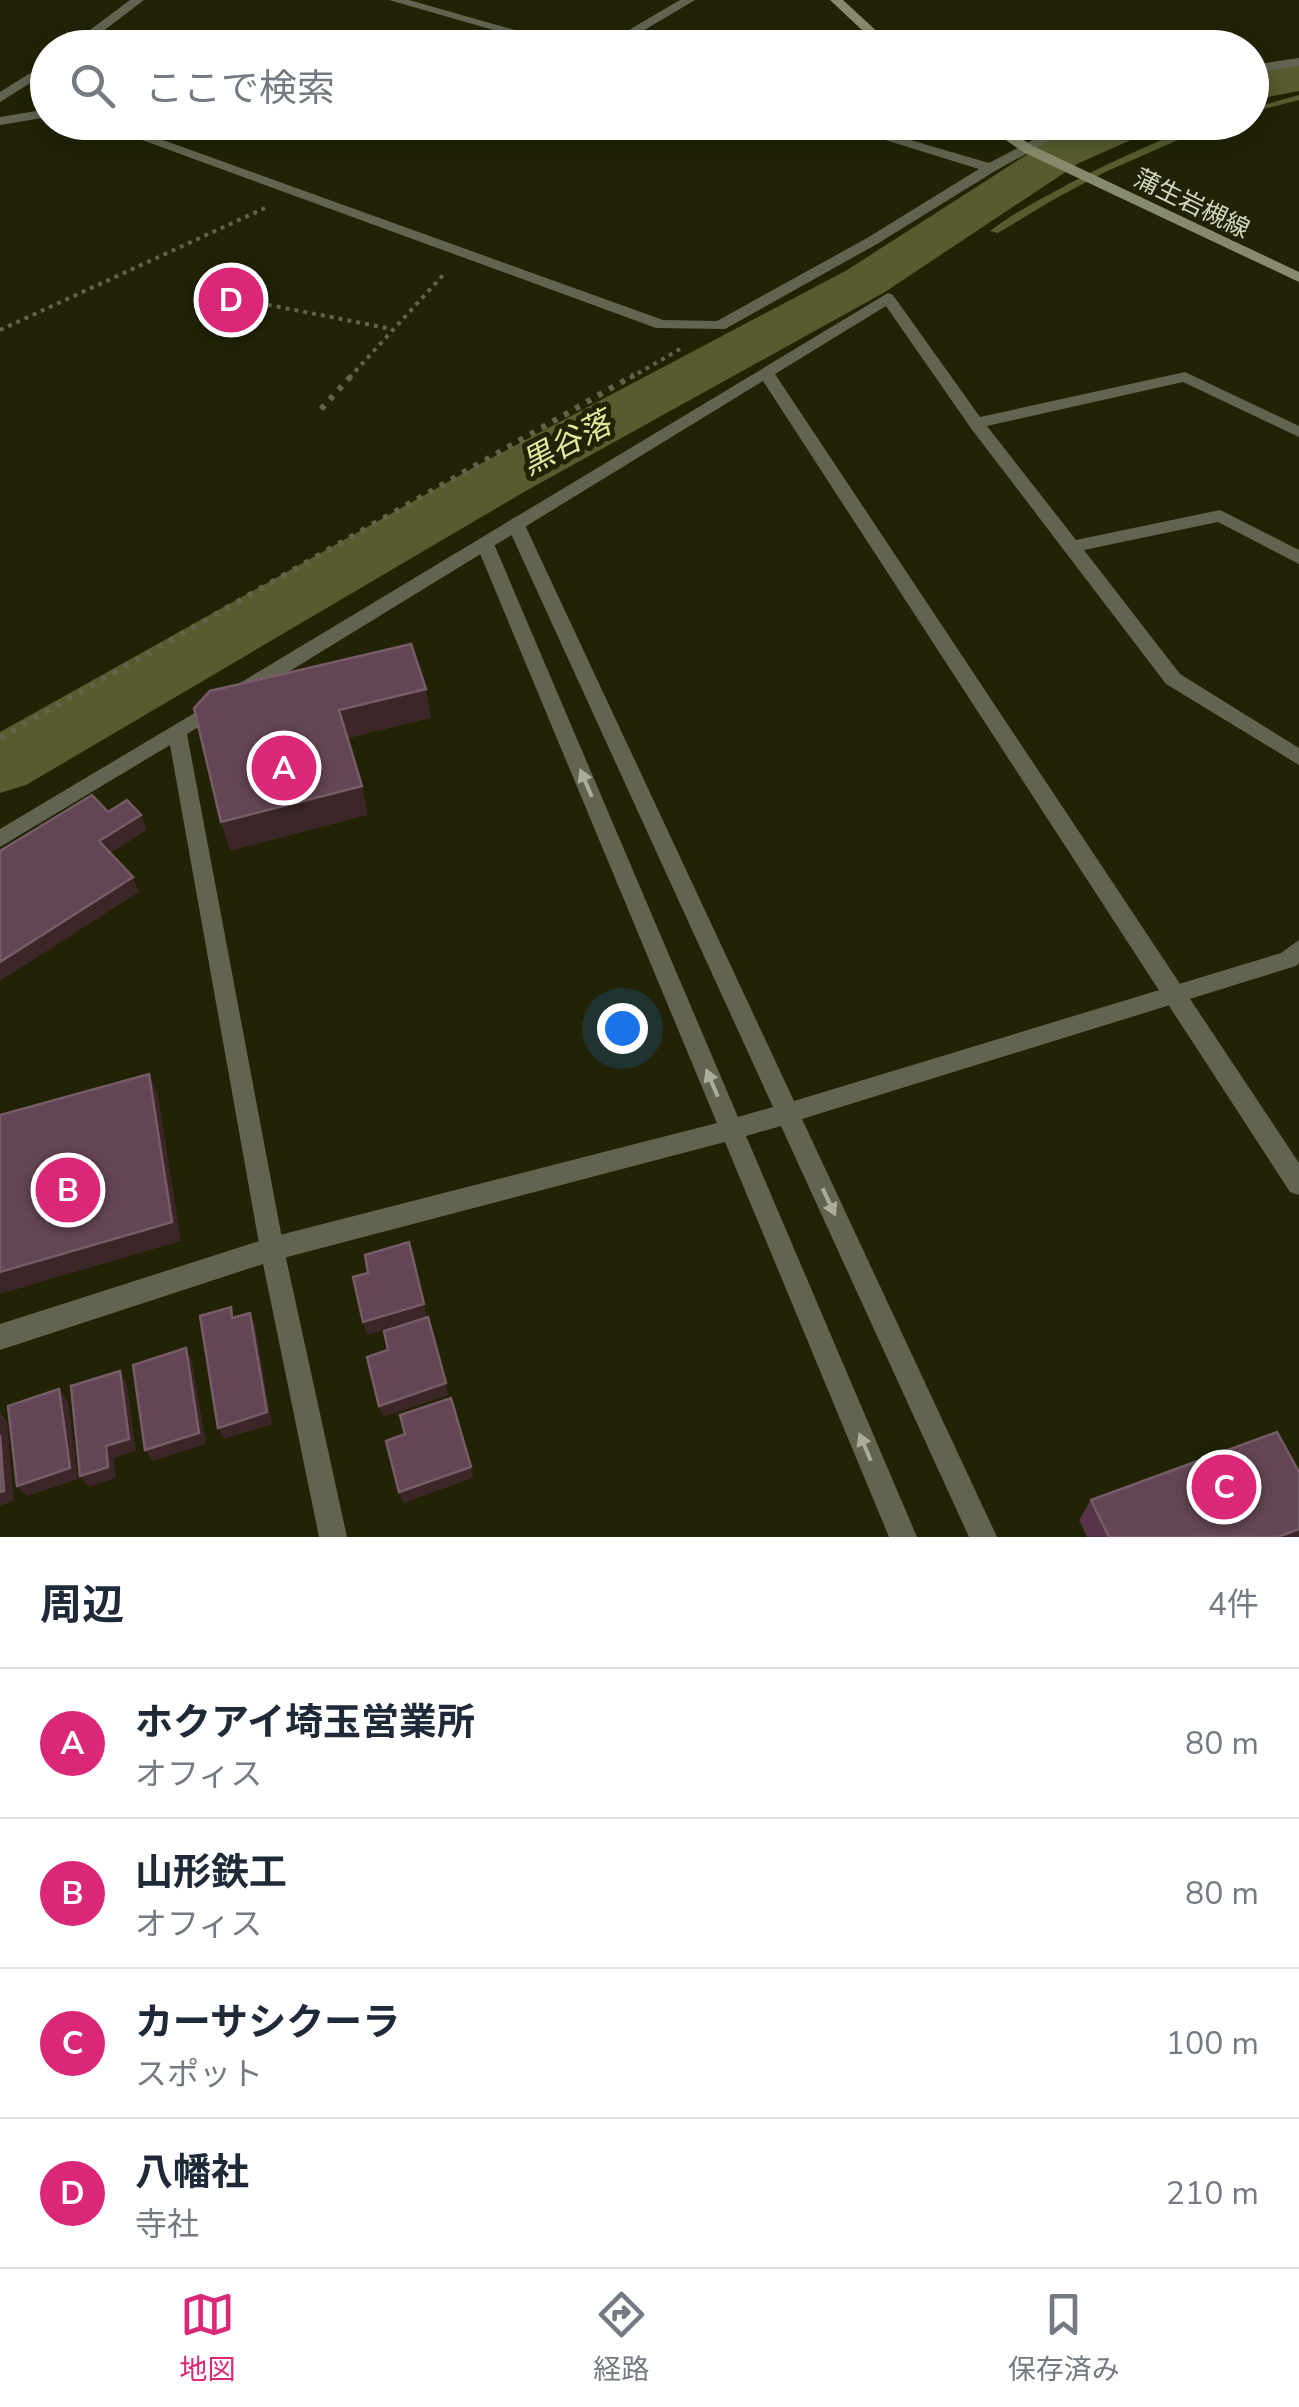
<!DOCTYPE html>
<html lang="ja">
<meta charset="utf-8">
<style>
body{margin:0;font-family:"Nunito Sans","Noto Sans JP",sans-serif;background:#f2f2f3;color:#1f2937}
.you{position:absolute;left:622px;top:1028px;width:35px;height:35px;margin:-25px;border:8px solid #fff;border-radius:50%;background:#1a73e8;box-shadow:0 0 0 15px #1a73e833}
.badge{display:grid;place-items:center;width:65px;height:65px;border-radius:50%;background:#db2777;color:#fff;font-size:32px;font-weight:700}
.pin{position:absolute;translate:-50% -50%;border:5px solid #fff;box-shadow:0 2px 10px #0006}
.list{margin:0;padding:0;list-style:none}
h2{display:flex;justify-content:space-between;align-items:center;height:130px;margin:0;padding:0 40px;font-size:42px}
h2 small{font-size:32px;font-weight:400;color:#747a83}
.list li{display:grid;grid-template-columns:65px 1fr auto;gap:30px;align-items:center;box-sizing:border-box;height:150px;padding:0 40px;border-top:2px solid #e0e1e3}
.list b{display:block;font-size:38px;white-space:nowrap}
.list p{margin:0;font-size:32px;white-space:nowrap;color:#747a83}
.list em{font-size:32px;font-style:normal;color:#747a83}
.icon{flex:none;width:55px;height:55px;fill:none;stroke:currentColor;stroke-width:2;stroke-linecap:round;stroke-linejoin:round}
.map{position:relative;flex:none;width:1299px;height:1537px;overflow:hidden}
.search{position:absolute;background:#fff;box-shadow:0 5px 15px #0003;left:30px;right:30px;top:30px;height:110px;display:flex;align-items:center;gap:25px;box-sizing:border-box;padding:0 35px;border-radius:55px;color:#747a83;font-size:38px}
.sheet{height:730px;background:#fff}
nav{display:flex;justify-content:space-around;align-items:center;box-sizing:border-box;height:140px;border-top:2px solid #e0e1e3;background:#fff;font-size:28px;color:#747a83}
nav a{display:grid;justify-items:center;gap:5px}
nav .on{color:#db2777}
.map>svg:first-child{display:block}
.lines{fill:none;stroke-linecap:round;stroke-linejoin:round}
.stream{fill:#575b2e;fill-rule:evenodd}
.river{fill:#575b2e;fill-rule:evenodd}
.path-far1{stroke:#61634a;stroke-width:4;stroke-dasharray:4 5;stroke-linecap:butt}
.path{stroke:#61634a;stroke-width:6;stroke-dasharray:5 8;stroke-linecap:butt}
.minor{fill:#626451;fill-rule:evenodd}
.tertiary{fill:#626451;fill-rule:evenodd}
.secondary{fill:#878a6b;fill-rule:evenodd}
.wall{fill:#573448}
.shaded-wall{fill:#3c2627}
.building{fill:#644555;stroke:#765c67;stroke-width:2.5}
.oneway{fill:#abad9b}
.labels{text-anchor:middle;stroke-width:10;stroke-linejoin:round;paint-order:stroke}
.far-street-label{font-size:25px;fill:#d2d4c3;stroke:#212304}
.water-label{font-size:32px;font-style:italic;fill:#e0e79c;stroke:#212304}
</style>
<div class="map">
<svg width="1299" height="1537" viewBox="0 0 1299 1537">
<rect width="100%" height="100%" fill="#212304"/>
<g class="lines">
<g class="stream">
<path d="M1299,95V100L1252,112V108Z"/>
<path d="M1206,122H1219L1105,172L1051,201L998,233L990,231C1008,217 1030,205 1050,194C1100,166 1152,143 1206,122Z"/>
</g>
<g class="river">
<path d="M1299,63V91L1252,100V72Z"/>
<path d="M1090,122H1156L1149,132L1079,163L885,292L524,492L26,785L0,793V732L480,464L847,270L1045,143Z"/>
</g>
<g class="path-far1">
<path d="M259,303L392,329"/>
<path d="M0,330L265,208"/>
<path d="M349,378L445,273"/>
<path d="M630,378L680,349"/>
</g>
<g class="path">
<path d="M321,409L352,375"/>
<path d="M0,738L634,375"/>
</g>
<g class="minor">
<path d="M130,0H144L81,48H66Z"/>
<path d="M389,0H409L578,48H556Z"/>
<path d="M680,0H695L614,48H598Z"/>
<path d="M1299,58V66L1252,73V65Z"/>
<path d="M48,62V72L0,102V92Z"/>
<path d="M48,109V117L0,125V117Z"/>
<path d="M93,122H113L663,320L717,321L867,238L979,169L827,122H849L989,163L1067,122H1084L995,171L877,244L725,329L656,328Z"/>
<path d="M888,293L893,295L980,417L1185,372L1299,426V437L1183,382L987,426L1076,540L1220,510L1299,550V564L1218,522L1084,550L1180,674L1299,748V765L1166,684L970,427L886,306L775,374L1299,1163V1195L1290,1192L763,381L249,696H235L232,691L235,686Z"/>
<path d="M218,699L228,706L225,711L187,734L284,1249L347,1537H319L260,1249L170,745L0,847V829Z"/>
</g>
<path class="tertiary" d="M515,517L524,523L794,1101L1281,953L1299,940V963L1296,966L802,1119L997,1537H969L781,1126L746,1136L917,1537H889L725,1142L272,1261L0,1350V1324L272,1237L717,1123L476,544L479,540L485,538L494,544L738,1117L773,1107L506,523Z"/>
<g class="secondary">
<path d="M830,0H843L895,48H881Z"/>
<path d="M980,122H996L1033,146L1299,272V282L1023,152Z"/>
</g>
</g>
<path class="wall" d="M1091,1500L1299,1537H1087L1079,1520Z"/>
<g class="shaded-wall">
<path d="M426,689L431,718L345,739L339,710Z"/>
<path d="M362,786L368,815L230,851L221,822Z"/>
<path d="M141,815L147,830L105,857L99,841Z"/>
<path d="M133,877L139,892L0,981V962Z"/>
<path d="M149,1074L158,1095L181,1241L0,1294V1272Z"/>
<path d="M424,1304L427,1317L367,1335L363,1322Z"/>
<path d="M250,1313L255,1325L272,1424L224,1439L218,1428Z"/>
<path d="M186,1348L192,1361L206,1444L153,1461L145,1450Z"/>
<path d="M120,1371L127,1383L136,1451L114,1458L116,1478L89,1487L80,1476L106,1446Z"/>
<path d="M446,1383L448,1395L383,1417L379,1406Z"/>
<path d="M59,1389L68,1401L78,1479L27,1496L17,1486Z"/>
<path d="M0,1412L7,1422L14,1501L0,1506Z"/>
<path d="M471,1467L473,1478L403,1503L399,1492Z"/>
<path d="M1299,1529V1537H1278Z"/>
</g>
<g class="building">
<path d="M411,644L426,689L339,710L362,786L221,822L194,708L210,691Z"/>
<path d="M92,795L108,812L127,800L141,815L99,841L133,877L0,962V851Z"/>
<path d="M149,1074L172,1222L0,1272V1115Z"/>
<path d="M409,1242L424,1304L363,1322L353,1277L368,1273L365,1255Z"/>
<path d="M231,1307L232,1318L250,1313L267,1412L218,1428L200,1316Z"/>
<path d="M428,1317L446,1383L379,1406L367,1357L388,1350L384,1331Z"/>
<path d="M186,1348L199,1433L145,1450L133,1365Z"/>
<path d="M120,1371L129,1439L106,1446L108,1467L80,1476L71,1386Z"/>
<path d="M59,1389L70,1468L17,1486L8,1406Z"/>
<path d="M451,1398L471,1467L399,1492L386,1441L405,1434L400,1415Z"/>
<path d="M1277,1432L1299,1472V1529L1278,1537H1109L1091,1500Z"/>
<path d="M0,1435L4,1491L0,1492Z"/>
</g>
<defs><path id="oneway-solid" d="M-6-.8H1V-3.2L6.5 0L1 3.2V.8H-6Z" transform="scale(2.5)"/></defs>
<g class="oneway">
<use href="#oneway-solid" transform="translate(586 783) rotate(-113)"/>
<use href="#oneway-solid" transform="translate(712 1083) rotate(-113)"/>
<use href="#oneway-solid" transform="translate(829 1202) rotate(65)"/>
<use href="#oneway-solid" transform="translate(865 1447) rotate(-113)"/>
</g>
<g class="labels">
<g class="far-street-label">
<text transform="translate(1192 203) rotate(26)" y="9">蒲生岩槻線</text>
</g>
<g class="water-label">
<text transform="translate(566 443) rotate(-28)" y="11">黒谷落</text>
</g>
</g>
</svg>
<div class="you"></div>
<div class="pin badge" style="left:284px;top:768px">A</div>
<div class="pin badge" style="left:68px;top:1190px">B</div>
<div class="pin badge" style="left:1224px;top:1487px">C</div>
<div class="pin badge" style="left:231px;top:300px">D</div>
<div class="search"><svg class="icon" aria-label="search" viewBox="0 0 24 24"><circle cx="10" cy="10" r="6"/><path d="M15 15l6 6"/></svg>ここで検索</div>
</div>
<section class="sheet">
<h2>周辺<small>4件</small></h2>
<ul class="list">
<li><span class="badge">A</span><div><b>ホクアイ埼玉営業所</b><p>オフィス</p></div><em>80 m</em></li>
<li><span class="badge">B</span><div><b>山形鉄工</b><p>オフィス</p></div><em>80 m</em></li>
<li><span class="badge">C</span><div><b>カーサシクーラ</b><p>スポット</p></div><em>100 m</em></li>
<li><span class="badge">D</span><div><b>八幡社</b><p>寺社</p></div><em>210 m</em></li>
</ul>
</section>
<nav>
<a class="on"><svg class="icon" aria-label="map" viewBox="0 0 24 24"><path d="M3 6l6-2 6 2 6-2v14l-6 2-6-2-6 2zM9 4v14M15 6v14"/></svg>地図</a>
<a><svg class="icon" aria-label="directions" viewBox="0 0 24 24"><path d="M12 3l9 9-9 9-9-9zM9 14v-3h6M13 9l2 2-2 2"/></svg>経路</a>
<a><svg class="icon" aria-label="saved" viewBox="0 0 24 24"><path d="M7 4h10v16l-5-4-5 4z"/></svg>保存済み</a>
</nav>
